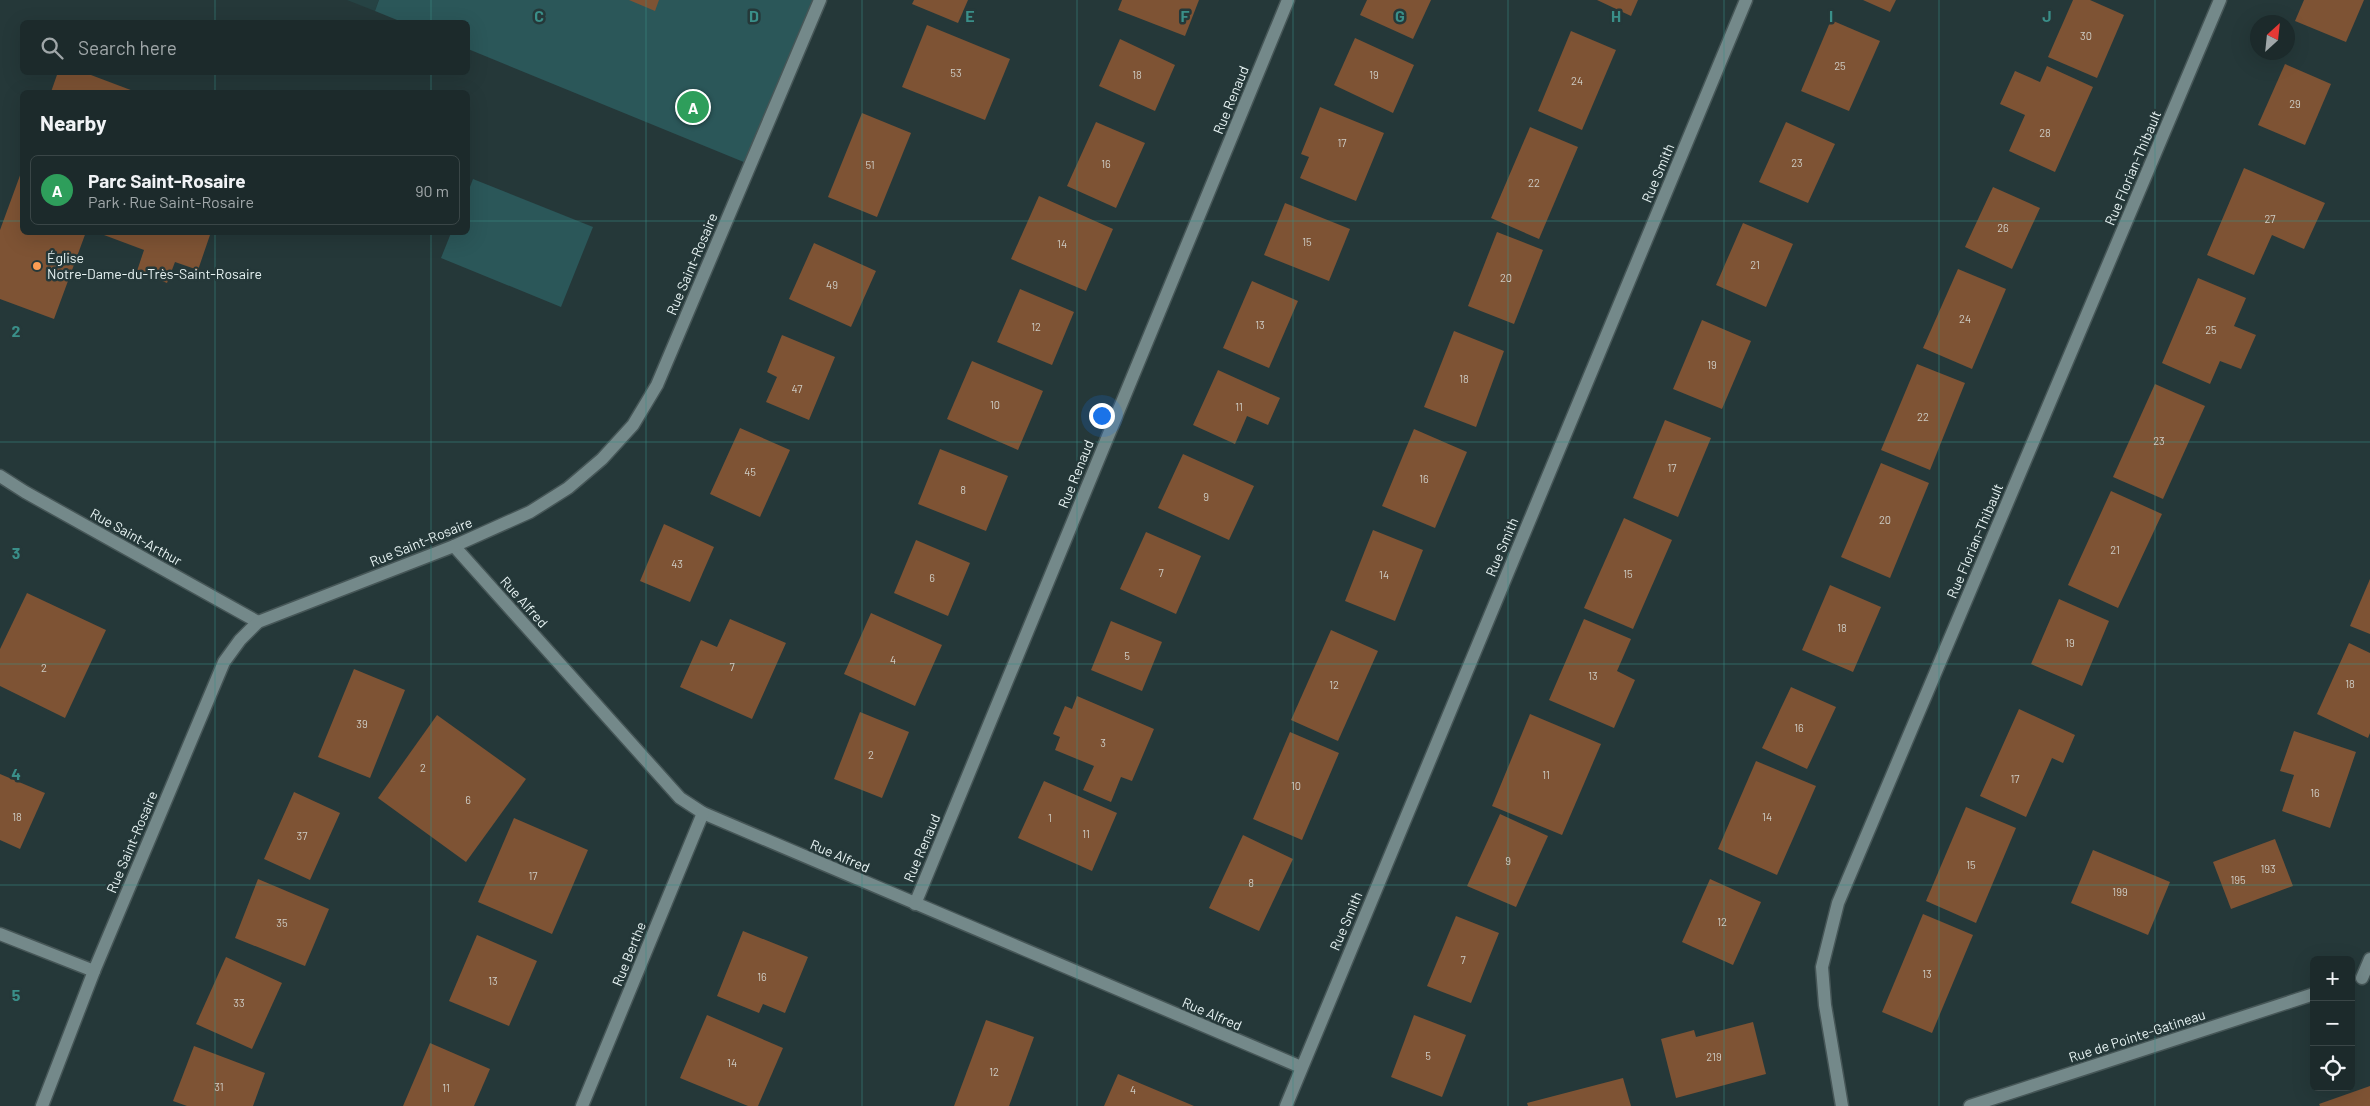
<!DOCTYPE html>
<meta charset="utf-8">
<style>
body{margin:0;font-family:Barlow,sans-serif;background:#253233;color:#f1f3f6}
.controls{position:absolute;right:15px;bottom:15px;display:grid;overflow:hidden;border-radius:8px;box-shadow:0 5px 20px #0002}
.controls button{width:45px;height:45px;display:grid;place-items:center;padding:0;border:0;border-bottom:1px solid #3a4647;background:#1c2a2b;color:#f1f3f6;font:25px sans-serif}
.compass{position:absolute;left:2250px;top:15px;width:45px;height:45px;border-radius:50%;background:#1c2a2b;box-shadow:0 5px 20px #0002;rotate:27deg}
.you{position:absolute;left:1101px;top:415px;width:18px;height:18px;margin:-12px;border:4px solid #fff;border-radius:50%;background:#1a73e8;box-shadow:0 0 0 8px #1a73e833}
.badge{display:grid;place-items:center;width:32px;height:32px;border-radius:50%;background:#1a73e8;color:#fff;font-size:16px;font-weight:700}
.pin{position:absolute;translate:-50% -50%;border:2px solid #fff;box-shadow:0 1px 5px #0006}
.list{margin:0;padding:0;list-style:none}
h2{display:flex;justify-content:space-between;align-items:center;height:65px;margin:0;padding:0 20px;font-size:21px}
h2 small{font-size:16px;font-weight:400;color:#a0a7a9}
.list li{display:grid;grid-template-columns:32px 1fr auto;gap:15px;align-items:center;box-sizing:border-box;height:70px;margin:0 10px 10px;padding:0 10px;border:1px solid #3a4647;border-radius:8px}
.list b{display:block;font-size:19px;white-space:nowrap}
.list p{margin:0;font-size:16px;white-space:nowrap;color:#a0a7a9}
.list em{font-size:16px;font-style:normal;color:#a0a7a9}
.icon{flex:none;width:28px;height:28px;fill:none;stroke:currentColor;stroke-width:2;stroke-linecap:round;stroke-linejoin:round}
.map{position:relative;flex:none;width:2370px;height:1106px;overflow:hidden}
.search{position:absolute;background:#1c2a2b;box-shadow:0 5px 20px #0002;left:20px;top:20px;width:450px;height:55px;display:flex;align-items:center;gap:12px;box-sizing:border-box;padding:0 18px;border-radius:8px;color:#a0a7a9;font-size:19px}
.panel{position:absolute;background:#1c2a2b;box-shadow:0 5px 20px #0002;left:20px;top:90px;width:450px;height:145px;border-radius:8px}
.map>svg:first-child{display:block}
.built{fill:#264344}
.green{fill:#2b5759}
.building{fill:#7e5334}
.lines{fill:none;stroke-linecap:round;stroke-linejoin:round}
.minor-casing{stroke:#465657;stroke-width:15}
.minor{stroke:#74898a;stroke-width:12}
.grid{fill:none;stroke:#3a8f89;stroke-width:1;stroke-opacity:0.55}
.poi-dot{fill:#fc9d53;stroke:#253839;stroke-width:2}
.labels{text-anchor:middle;stroke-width:5;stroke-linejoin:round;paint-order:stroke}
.number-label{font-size:11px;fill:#cdcbc3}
.street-label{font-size:14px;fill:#e7f3f3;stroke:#253839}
.poi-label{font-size:14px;fill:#e7f3f3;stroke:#253839;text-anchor:start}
.grid-label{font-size:16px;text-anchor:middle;font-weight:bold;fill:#3a8f89;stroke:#253839;stroke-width:5;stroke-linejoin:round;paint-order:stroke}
</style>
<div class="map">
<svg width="2370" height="1106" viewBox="0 0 2370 1106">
<rect width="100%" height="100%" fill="#253839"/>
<path class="built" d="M347,0H379L375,11Z"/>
<g class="green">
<path d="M379,0H820L751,165L468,49V22H402L375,11Z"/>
<path d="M473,179L593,227L561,307L441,258L451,233L468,232V192Z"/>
</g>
<g class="building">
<path d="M629,0H659L655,11Z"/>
<path d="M914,0H968L958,23L912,4Z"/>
<path d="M1122,0H1199L1185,36L1118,10Z"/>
<path d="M1367,0H1431L1413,39L1360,15Z"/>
<path d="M1597,0H1638L1631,16Z"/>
<path d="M1863,0H1896L1890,12Z"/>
<path d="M2073,0H2090L2124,15L2097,78L2048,57Z"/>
<path d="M2304,0H2364L2346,42L2295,21Z"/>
<path d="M1831,20L1880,41L1849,111L1801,91Z"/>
<path d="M927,25L1010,59L985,120L902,87Z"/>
<path d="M1571,31L1616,50L1582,130L1538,111Z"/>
<path d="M1355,38L1414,65L1393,113L1334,85Z"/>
<path d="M1120,39L1175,65L1155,111L1099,86Z"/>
<path d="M2285,64L2331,84L2305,145L2258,125Z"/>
<path d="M2047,66L2093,87L2055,172L2009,151L2025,115L2000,104L2015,71L2040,82Z"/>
<path d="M58,72H83L136,92H51Z"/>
<path d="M1320,107L1384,133L1356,201L1300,178L1309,157L1301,154Z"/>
<path d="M862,113L911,133L877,217L828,197Z"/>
<path d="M1096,122L1145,143L1116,208L1067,186Z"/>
<path d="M1786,122L1835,144L1808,203L1759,182Z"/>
<path d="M1530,127L1578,147L1539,239L1491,218Z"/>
<path d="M2244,168L2325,203L2304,249L2272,235L2254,275L2207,255Z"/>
<path d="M22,170V232H86L54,319L0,299V230Z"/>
<path d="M1993,187L2040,208L2012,269L1965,247Z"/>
<path d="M1039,196L1113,229L1086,291L1011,259Z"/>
<path d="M1285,203L1350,229L1329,281L1264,255Z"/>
<path d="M1743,223L1793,244L1766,307L1716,285Z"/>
<path d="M96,232H211L198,270L175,262L167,283L137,271L144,250Z"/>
<path d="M1497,232L1543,250L1514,324L1468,306Z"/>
<path d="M814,243L876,271L851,327L789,299Z"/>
<path d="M1958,269L2006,289L1972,369L1923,348Z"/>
<path d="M2198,278L2246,298L2234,326L2256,335L2241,369L2220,361L2210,384L2162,363Z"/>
<path d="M1252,281L1298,301L1269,368L1223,348Z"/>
<path d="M1020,289L1074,312L1052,365L997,342Z"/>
<path d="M1702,320L1751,341L1722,409L1673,389Z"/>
<path d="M1454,331L1504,351L1476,427L1424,407Z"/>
<path d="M782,335L835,357L809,420L766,402L777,377L767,372Z"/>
<path d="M972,361L1043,391L1018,450L947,419Z"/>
<path d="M1917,364L1965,383L1930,470L1881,450Z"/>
<path d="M1218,370L1280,398L1268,425L1247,416L1235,444L1193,425Z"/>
<path d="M2155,384L2205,406L2163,499L2113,477Z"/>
<path d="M1665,420L1711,438L1678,517L1633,498Z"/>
<path d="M740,428L790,450L760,517L710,494Z"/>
<path d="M1414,429L1467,452L1435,528L1382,506Z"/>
<path d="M940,449L1008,476L986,531L918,504Z"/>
<path d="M1183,454L1254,486L1229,540L1158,508Z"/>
<path d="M1881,463L1929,483L1890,578L1841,557Z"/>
<path d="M2111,491L2162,514L2118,608L2068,585Z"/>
<path d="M1624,518L1672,540L1633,629L1584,608Z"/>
<path d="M664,524L714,547L690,602L640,581Z"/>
<path d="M1373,530L1423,550L1395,621L1345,601Z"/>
<path d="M1146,532L1201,556L1176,614L1120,589Z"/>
<path d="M916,540L970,563L948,616L894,593Z"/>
<path d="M2370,579V634L2350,626Z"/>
<path d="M1830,585L1881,607L1853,672L1802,650Z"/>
<path d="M27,593L106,630L65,718L0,686V649Z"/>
<path d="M2059,599L2109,621L2082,686L2031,664Z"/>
<path d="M871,613L942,645L915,706L844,674Z"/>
<path d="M730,619L786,643L752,719L680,687L701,640L717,647Z"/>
<path d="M1584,619L1631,639L1617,671L1635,680L1614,728L1549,700Z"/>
<path d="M1111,621L1162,642L1142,691L1091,670Z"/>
<path d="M1331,630L1378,651L1338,741L1291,720Z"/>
<path d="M2349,643L2370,653V733L2368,738L2317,714Z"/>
<path d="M354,669L405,690L370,778L318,757Z"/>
<path d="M1791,687L1836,707L1807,769L1762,748Z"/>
<path d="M1077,696L1154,729L1132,781L1121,777L1111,802L1083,790L1094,766L1055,750L1060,737L1053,734L1065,706L1072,709Z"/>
<path d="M2019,709L2075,735L2063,763L2052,758L2026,817L1980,796Z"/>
<path d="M860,712L909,732L882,798L834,779Z"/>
<path d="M1530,714L1601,744L1562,835L1492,806Z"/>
<path d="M437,715L526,779L466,862L378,798Z"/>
<path d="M2294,731L2356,752L2330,828L2282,811L2294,775L2280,771Z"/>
<path d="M1290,732L1339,753L1302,840L1253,819Z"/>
<path d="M1756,761L1816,786L1777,875L1718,849Z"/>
<path d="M0,774L45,793L20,849L0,840Z"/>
<path d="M1044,781L1117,813L1092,871L1018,838Z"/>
<path d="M294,792L340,813L310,880L264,859Z"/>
<path d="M1966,807L2016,828L1976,923L1926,901Z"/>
<path d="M1500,814L1548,836L1516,907L1467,886Z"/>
<path d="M514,818L588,850L552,934L478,902Z"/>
<path d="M1243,835L1293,859L1259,931L1209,908Z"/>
<path d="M2275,839L2293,886L2231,909L2213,862Z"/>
<path d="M2093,850L2170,882L2148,935L2071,903Z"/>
<path d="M258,879L329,909L305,966L235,938Z"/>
<path d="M1710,879L1761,902L1733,965L1682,942Z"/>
<path d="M1923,914L1973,935L1932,1033L1882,1012Z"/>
<path d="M1456,916L1499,933L1471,1003L1427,986Z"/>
<path d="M743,931L808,957L785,1013L763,1004L759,1013L717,996Z"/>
<path d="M477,935L537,961L509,1026L449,1001Z"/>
<path d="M226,957L282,983L252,1049L196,1024Z"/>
<path d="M707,1015L783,1048L758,1106H748L680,1078Z"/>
<path d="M1414,1015L1466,1035L1442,1097L1391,1077Z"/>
<path d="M986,1020L1034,1037L1009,1106H954Z"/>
<path d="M1753,1022L1766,1074L1676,1098L1661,1039L1694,1030L1696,1037Z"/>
<path d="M430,1043L490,1069L474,1106H403Z"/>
<path d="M194,1046L265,1073L253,1106H187L173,1101Z"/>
<path d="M1118,1074L1194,1106H1104Z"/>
<path d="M1623,1078L1631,1106H1528L1527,1103Z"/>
<path d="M2370,1086V1106H2320L2319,1104Z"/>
</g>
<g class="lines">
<g class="minor-casing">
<g id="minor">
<path d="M0,476L25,492L258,622"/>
<path d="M454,546L680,798L703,813L1301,1067"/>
<path d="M915,904L1288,0"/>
<path d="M0,934L94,971"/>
<path d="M2362,978L2370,959"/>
<path d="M42,1106L94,971L224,662L240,640L258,622L454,546L530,512L568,488L602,459L633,425L657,385L820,0"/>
<path d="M582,1106L703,813"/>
<path d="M1286,1106L1746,0"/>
<path d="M1842,1106L1825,1005L1822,967L1838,903L2220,0"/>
<path d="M1970,1106L2314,994"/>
</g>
</g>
<use href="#minor" class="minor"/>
</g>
<path class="grid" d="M215,0V22M431,0V22M646,0V1106M862,0V1106M1077,0V1106M1293,0V1106M1508,0V1106M1724,0V1106M1939,0V1106M2155,0V1106M215,72V92M431,72V92M0,221H22M468,221H2370M215,232V1106M431,232V1106M0,442H2370M0,664H2370M0,885H2370"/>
<circle class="poi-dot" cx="37" cy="266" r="5"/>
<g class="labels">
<g class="number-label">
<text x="2086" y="40">30</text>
<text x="1840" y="70">25</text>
<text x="956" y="77">53</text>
<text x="1137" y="79">18</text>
<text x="1374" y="79">19</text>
<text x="1577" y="85">24</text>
<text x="2295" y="108">29</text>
<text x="2045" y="137">28</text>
<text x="1342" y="147">17</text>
<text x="1797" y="167">23</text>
<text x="1106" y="168">16</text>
<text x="870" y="169">51</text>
<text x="1534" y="187">22</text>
<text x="2270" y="223">27</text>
<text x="2003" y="232">26</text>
<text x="1307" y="246">15</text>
<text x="1062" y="248">14</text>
<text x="1755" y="269">21</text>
<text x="1506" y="282">20</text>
<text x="832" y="289">49</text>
<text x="1965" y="323">24</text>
<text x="1260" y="329">13</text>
<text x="1036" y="331">12</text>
<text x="2211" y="334">25</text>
<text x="1712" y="369">19</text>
<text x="1464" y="383">18</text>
<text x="797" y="393">47</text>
<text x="995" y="409">10</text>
<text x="1239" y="411">11</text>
<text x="1923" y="421">22</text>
<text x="2159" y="445">23</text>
<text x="1672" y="472">17</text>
<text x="750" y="476">45</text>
<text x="1424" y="483">16</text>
<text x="963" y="494">8</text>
<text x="1206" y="501">9</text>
<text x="1885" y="524">20</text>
<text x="2115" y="554">21</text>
<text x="677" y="568">43</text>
<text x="1161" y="577">7</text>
<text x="1628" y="578">15</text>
<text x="1384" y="579">14</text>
<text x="932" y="582">6</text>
<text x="1842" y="632">18</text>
<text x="2070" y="647">19</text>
<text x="1127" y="660">5</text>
<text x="893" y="664">4</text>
<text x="732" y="671">7</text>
<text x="44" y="672">2</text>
<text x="1593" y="680">13</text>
<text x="2350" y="688">18</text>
<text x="1334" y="689">12</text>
<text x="362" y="728">39</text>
<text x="1799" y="732">16</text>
<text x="1103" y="747">3</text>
<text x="871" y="759">2</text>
<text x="423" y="772">2</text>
<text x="1546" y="779">11</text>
<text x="2015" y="783">17</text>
<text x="1296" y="790">10</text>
<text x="2315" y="797">16</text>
<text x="468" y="804">6</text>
<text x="17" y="821">18</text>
<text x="1767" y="821">14</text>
<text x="1050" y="822">1</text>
<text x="1086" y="838">11</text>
<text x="302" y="840">37</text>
<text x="1508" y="865">9</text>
<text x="1971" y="869">15</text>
<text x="2268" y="873">193</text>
<text x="533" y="880">17</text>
<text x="2238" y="884">195</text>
<text x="1251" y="887">8</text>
<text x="2120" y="896">199</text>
<text x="1722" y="926">12</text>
<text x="282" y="927">35</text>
<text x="1463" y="964">7</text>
<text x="1927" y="978">13</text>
<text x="762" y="981">16</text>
<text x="493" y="985">13</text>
<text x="239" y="1007">33</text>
<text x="1428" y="1060">5</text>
<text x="1714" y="1061">219</text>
<text x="732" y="1067">14</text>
<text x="994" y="1076">12</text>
<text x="219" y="1091">31</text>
<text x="446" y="1092">11</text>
<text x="1133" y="1094">4</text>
</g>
<g class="street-label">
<text transform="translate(1231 100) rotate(-68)" y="5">Rue Renaud</text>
<text transform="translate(2133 168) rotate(-67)" y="5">Rue Florian-Thibault</text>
<text transform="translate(1658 173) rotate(-67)" y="5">Rue Smith</text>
<text transform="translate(692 264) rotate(-67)" y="5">Rue Saint-Rosaire</text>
<text transform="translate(1076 474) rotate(-68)" y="5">Rue Renaud</text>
<text transform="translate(136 537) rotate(29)" y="5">Rue Saint-Arthur</text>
<text transform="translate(1975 541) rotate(-67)" y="5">Rue Florian-Thibault</text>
<text transform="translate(421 542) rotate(-22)" y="5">Rue Saint-Rosaire</text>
<text transform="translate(1502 547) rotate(-67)" y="5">Rue Smith</text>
<text transform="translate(524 602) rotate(48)" y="5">Rue Alfred</text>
<text transform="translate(132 842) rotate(-67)" y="5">Rue Saint-Rosaire</text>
<text transform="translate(922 848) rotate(-67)" y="5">Rue Renaud</text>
<text transform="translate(840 856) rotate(23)" y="5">Rue Alfred</text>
<text transform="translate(1346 921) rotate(-67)" y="5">Rue Smith</text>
<text transform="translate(629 954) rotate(-68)" y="5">Rue Berthe</text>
<text transform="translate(1212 1014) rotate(23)" y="5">Rue Alfred</text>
<text transform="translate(2137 1036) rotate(-18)" y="5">Rue de Pointe-Gatineau</text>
</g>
<g class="poi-label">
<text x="47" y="263">Église<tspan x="47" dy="16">Notre-Dame-du-Très-Saint-Rosaire</tspan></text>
</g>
</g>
<g class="grid-label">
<text x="539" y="22">C</text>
<text x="754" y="22">D</text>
<text x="970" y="22">E</text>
<text x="1185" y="22">F</text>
<text x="1400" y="22">G</text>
<text x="1616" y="22">H</text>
<text x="1831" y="22">I</text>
<text x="2047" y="22">J</text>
<text x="16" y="337">2</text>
<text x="16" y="559">3</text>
<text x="16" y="780">4</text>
<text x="16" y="1001">5</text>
</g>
</svg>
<div class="controls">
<button>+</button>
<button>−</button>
<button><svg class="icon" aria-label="locate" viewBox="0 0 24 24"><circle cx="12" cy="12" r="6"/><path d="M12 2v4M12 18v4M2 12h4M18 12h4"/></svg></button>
</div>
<svg class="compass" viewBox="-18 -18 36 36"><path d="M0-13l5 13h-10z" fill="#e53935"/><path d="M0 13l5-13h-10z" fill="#a0a7a9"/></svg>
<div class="you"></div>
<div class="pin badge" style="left:693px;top:107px;background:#2e9e5b">A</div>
<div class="search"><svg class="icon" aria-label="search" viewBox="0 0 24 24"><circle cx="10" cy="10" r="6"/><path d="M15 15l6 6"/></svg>Search here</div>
<section class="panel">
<h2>Nearby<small></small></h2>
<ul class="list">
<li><span class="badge" style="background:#2e9e5b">A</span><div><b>Parc Saint-Rosaire</b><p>Park · Rue Saint-Rosaire</p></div><em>90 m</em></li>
</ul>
</section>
</div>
